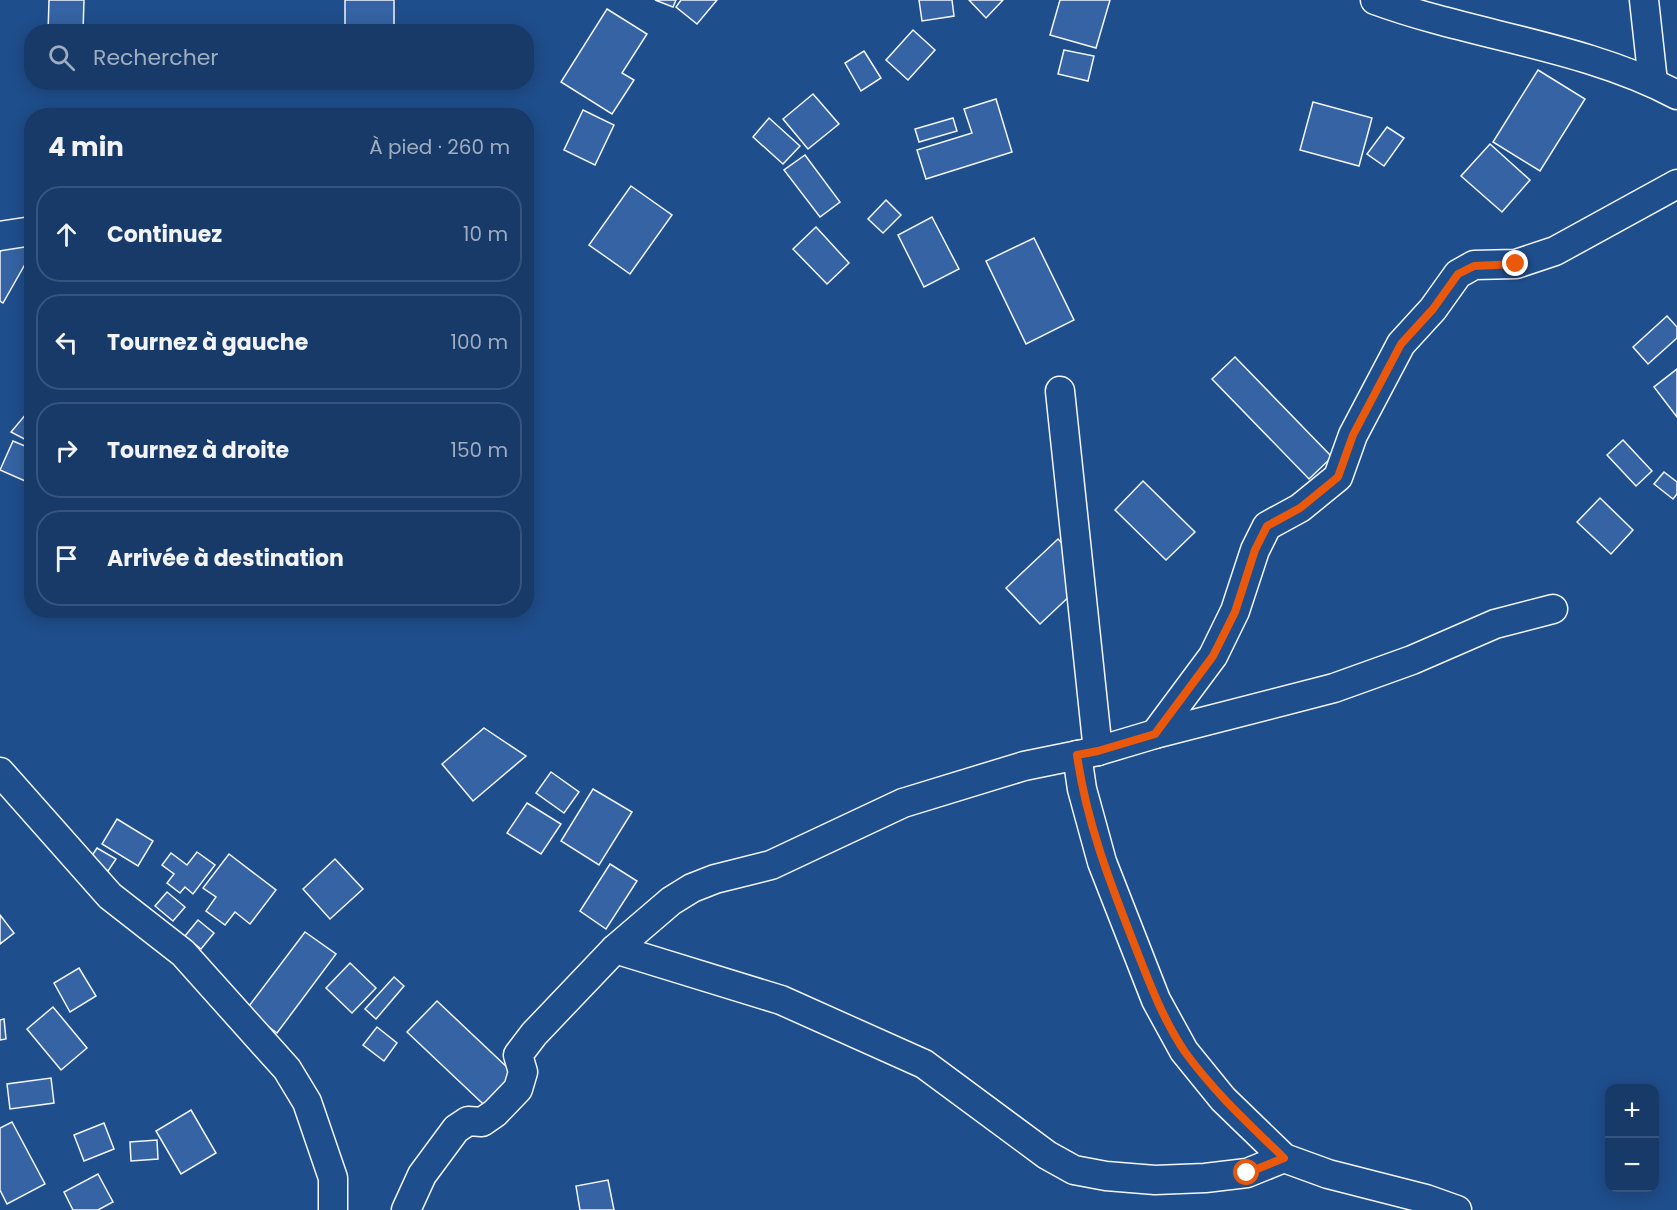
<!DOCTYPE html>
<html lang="fr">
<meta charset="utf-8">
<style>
body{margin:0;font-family:Poppins,sans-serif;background:#20416f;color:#f1f3f6}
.controls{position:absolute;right:18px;bottom:18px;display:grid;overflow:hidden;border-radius:12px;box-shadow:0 3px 15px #0003}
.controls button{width:54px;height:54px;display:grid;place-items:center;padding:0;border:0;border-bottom:2px solid #36547d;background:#173a69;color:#f1f3f6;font:30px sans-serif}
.stop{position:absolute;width:18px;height:18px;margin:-14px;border:4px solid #ea580c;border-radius:50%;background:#fff}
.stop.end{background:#ea580c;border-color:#fff;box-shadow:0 2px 6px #0008}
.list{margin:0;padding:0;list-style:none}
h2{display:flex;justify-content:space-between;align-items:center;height:78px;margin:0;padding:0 24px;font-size:26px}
h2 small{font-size:20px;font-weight:400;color:#9eadc0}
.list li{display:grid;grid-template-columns:39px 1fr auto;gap:18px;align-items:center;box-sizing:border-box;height:96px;margin:0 12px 12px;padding:0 12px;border:2px solid #36547d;border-radius:24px}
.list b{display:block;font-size:22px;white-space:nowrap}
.list em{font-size:20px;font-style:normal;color:#9eadc0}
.icon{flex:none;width:33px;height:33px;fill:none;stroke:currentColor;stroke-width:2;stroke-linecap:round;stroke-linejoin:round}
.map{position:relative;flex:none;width:1677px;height:1210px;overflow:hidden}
.search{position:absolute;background:#173a69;box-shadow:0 3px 15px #0003;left:24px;top:24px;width:510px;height:66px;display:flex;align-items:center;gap:15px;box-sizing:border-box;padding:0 21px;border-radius:24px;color:#9eadc0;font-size:22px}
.panel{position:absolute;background:#173a69;box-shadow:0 3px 15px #0003;left:24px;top:108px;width:510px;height:510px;border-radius:24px}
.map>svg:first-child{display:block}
.building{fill:#3563a3;stroke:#f2f6ff;stroke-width:1.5}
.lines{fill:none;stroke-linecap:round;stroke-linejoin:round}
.street-casing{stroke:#f2f6ff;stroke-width:31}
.street{stroke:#1f4e8c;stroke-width:28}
.route{stroke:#ea580c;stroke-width:8}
</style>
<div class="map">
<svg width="1677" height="1210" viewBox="0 0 1677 1210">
<rect width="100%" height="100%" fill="#1f4e8c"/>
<g class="building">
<path d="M49,0H84L83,32H48Z"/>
<rect x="345" y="0" width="49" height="32"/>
<path d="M655,0H676L673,7Z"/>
<path d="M681,0H717L697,24L676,7Z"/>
<path d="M919,0H952L954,16L922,21Z"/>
<path d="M969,0H1003L986,18Z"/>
<path d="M1060,0H1110L1096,48L1050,35Z"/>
<path d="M607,9L647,34L622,73L634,80L612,114L561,82Z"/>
<path d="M913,30L935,50L908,80L886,60Z"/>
<path d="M1064,50L1094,56L1088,81L1058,74Z"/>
<path d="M864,51L881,78L861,91L845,63Z"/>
<path d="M1538,70L1585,99L1540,171L1493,142Z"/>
<path d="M813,94L839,124L808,149L783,119Z"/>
<path d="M996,99L1012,152L926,179L917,150L972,133L964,109Z"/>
<path d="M1313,102L1372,118L1359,166L1300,150Z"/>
<path d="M583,110L614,125L595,165L564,150Z"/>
<path d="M769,118L800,146L783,164L753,137Z"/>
<path d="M953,118L957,131L919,142L915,129Z"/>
<path d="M1387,127L1404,138L1384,166L1367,154Z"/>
<path d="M1490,144L1530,180L1502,212L1461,176Z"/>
<path d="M805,155L840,202L820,217L784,170Z"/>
<path d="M631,186L672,215L630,274L589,245Z"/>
<path d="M886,200L901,215L883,233L868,219Z"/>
<path d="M932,217L959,269L924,287L898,235Z"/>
<path d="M816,227L849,263L827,284L793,249Z"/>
<path d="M1034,238L1074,320L1026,344L986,261Z"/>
<path d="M3,244H32V252L3,303L0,301V252Z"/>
<path d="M1667,316L1677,327V338L1648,364L1633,347Z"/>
<path d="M1235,357L1332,457L1309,479L1212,379Z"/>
<path d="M1677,369V417L1654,387Z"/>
<path d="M32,407V443L11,432Z"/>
<path d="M1623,440L1652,471L1636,486L1607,455Z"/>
<path d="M13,441L32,449V484L0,470Z"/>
<path d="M1664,472L1677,482V494L1673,499L1654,484Z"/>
<path d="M1143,481L1195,532L1166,560L1115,510Z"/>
<path d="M1600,498L1633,530L1611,554L1577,522Z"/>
<path d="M1058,539L1092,575L1040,624L1006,588Z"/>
<path d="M484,728L526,756L473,801L442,764Z"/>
<path d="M551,772L579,792L564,813L536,793Z"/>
<path d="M593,789L632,812L599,865L561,841Z"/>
<path d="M527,803L561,824L541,854L507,833Z"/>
<path d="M117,819L153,841L138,866L102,844Z"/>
<path d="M97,848L116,859L108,871L89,860Z"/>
<path d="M197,852L215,865L193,894L185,887L180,893L167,883L174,874L162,865L171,853L187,865Z"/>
<path d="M229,854L276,890L250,924L235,912L225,925L206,911L216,897L203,888Z"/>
<path d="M335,859L363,889L330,919L303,889Z"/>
<path d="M610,864L637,881L606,929L580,911Z"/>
<path d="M167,892L185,907L173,921L155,906Z"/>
<path d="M0,915L14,933L0,944Z"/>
<path d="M198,920L214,933L201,949L185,936Z"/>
<path d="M305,932L336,954L277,1033L246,1010Z"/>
<path d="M350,963L376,988L352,1013L326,988Z"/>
<path d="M79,968L96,996L70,1012L54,983Z"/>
<path d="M394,977L404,986L376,1019L365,1009Z"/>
<path d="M437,1001L529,1088L499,1119L407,1032Z"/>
<path d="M53,1007L87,1048L61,1070L27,1029Z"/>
<path d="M4,1019L6,1039L0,1040V1020Z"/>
<path d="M377,1027L397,1043L384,1061L363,1045Z"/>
<path d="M51,1078L54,1103L10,1109L7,1084Z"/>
<path d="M191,1110L216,1153L181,1174L156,1131Z"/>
<path d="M12,1122L45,1184L7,1204L0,1190V1128Z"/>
<path d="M104,1123L114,1149L84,1161L74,1135Z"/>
<path d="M157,1140L158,1159L131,1161L130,1142Z"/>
<path d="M98,1174L113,1202L98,1210H73L64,1192Z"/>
<path d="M608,1180L614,1210H580L576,1186Z"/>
</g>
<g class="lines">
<g class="street-casing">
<g id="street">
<path d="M1375,0C1473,36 1585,46 1677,95"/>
<path d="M1644,0L1653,82"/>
<path d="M0,236L32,231"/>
<path d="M1060,391L1098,751"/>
<path d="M1155,734L1213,656L1235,611L1255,550L1267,526L1300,508L1338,477L1353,435L1401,344L1433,309L1458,274L1474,265L1516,264L1555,251L1677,184"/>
<path d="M1077,755L1082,789L1102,862L1156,1000L1184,1051L1223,1099L1284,1158L1328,1174L1426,1199L1457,1210"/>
<path d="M0,772L110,896L183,953L287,1069L307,1102L333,1178V1210"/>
<path d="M615,949L781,1000L924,1064L1047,1155L1074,1170L1106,1176L1155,1180L1205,1178L1247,1173L1284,1158"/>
<path d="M406,1210L422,1175L456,1129L468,1121L482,1122L495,1113L518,1089L523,1072L518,1055L534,1034L615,949L671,901L692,888L715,879L771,865L903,803L1024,766L1098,751L1155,734L1334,688L1412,660L1495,624L1553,609"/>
</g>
</g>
<use href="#street" class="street"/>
</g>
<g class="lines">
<path class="route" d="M1247,1173L1284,1158C1249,1124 1214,1092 1185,1052C1162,1018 1148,979 1133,941C1109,880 1086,820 1077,755L1098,751L1155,734L1213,656L1235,612L1255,550L1267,526L1300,508L1338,477L1353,435L1401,344L1433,309L1458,274L1474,266L1516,264"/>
</g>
</svg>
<div class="controls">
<button>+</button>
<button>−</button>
</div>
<div class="stop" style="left:1247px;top:1173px"></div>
<div class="stop end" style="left:1516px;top:264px"></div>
<div class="search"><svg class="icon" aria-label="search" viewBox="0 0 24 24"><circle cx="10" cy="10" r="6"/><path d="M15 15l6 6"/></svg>Rechercher</div>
<section class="panel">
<h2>4 min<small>À pied · 260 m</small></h2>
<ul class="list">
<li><svg class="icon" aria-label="ahead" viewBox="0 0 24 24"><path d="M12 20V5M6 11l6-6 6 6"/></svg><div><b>Continuez</b></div><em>10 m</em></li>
<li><svg class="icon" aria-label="left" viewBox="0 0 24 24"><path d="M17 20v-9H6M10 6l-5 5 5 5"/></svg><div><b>Tournez à gauche</b></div><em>100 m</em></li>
<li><svg class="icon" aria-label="right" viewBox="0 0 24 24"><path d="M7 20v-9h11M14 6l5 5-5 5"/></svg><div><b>Tournez à droite</b></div><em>150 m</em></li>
<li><svg class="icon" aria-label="arrive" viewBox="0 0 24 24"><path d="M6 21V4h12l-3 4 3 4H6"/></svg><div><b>Arrivée à destination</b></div></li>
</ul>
</section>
</div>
